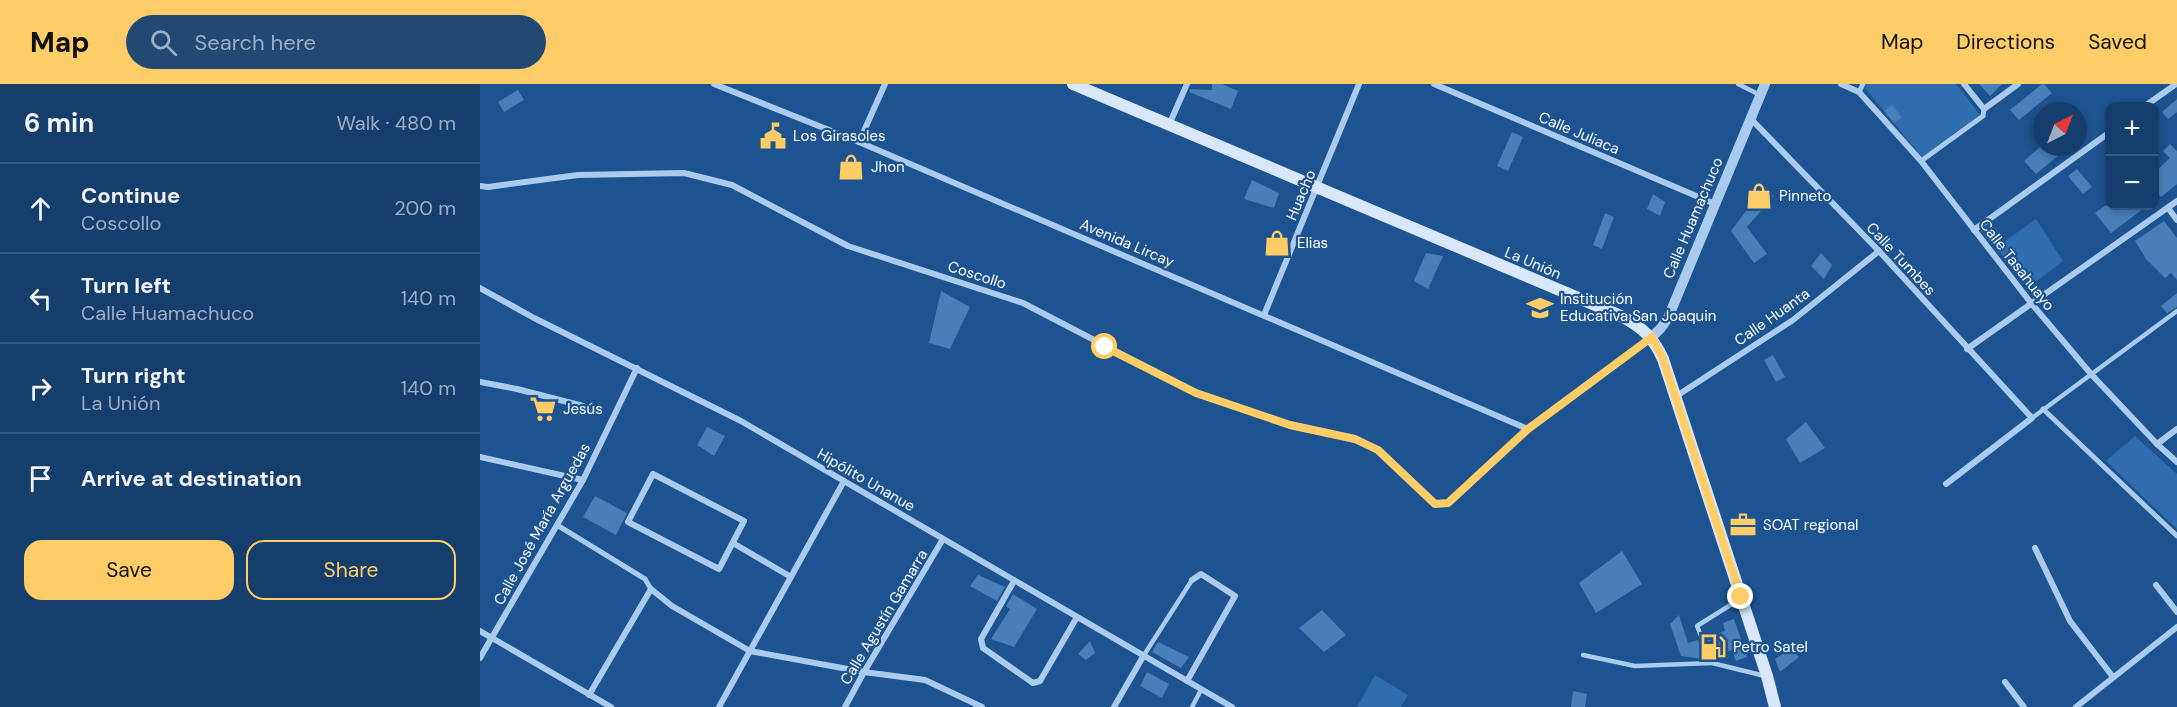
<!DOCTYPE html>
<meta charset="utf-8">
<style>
body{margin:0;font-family:"DM Sans",sans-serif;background:#224974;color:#f1f3f6}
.controls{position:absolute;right:18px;top:18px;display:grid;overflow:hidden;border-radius:12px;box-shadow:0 3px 9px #0003}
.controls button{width:54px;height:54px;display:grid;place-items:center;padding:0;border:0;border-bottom:2px solid #34577f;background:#153e6c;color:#f1f3f6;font:30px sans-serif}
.compass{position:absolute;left:1553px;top:18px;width:54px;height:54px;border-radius:50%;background:#153e6c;box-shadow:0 3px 9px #0003;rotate:42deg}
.stop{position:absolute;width:18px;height:18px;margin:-14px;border:4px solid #fecd68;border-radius:50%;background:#fff}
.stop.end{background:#fecd68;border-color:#fff;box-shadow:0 2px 6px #0008}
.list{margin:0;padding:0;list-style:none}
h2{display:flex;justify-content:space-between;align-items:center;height:78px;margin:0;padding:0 24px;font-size:26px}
h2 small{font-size:20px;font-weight:400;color:#9daec2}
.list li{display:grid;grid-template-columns:39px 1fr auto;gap:18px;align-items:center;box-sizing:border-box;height:90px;padding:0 24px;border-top:2px solid #34577f}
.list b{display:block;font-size:22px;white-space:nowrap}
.list p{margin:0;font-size:20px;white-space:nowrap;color:#9daec2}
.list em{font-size:20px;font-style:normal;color:#9daec2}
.actions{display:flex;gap:12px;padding:18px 24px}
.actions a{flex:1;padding:14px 0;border:2px solid #fecd68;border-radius:18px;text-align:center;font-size:21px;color:#fecd68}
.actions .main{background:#fecd68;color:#111}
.icon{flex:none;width:33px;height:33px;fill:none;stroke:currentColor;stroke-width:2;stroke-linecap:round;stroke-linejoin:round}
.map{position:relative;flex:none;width:1697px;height:623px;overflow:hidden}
header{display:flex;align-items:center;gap:36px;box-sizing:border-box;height:84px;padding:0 30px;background:#fecd68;color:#111}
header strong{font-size:28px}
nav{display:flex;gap:33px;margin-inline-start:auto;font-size:21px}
.search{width:420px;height:54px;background:#224974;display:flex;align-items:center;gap:15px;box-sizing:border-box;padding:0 21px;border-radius:33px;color:#9daec2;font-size:22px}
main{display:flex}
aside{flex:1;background:#153e6c}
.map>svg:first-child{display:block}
.green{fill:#2f6dae}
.building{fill:#497fb9}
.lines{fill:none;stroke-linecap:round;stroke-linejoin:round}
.service{stroke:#abcbee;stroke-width:4.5}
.pedestrian{stroke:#abcbee;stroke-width:5}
.minor{stroke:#abcbee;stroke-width:6}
.tertiary{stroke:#abcbee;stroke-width:10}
.secondary{stroke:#d8e8fa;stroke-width:12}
.route{stroke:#fecd68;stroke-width:8}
.labels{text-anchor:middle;stroke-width:4.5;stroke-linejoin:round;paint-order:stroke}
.street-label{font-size:15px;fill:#fff;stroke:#1c5390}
.poi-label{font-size:15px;fill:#fff;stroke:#1c5390;text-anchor:start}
</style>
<header>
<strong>Map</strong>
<div class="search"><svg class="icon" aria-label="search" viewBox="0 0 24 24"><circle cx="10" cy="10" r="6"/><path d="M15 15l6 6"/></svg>Search here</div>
<nav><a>Map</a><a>Directions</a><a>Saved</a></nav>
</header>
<main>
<aside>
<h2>6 min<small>Walk · 480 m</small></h2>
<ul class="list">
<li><svg class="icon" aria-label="ahead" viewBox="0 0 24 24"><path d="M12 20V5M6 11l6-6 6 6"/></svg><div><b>Continue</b><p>Coscollo</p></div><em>200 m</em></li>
<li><svg class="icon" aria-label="left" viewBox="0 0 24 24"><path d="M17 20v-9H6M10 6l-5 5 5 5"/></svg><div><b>Turn left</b><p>Calle Huamachuco</p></div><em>140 m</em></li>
<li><svg class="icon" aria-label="right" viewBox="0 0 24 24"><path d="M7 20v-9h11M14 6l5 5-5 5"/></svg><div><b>Turn right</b><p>La Unión</p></div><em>140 m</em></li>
<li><svg class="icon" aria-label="arrive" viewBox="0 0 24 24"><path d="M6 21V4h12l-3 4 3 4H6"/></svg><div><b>Arrive at destination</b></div></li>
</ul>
<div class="actions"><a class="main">Save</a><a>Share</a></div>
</aside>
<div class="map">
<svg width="1697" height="623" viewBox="0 0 1697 623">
<rect width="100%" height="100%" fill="#1c5390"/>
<g class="green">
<path d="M1387,0H1476L1500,31L1442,73L1385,4Z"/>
<path d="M1556,135L1583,177L1547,205L1516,163Z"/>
<path d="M1655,352L1697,390V445L1626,377Z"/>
<path d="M895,591L928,611L921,623H877Z"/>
</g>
<g class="building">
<path d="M732,0H742L758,7L751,25L709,8L710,5L732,6Z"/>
<path d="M1499,0H1522L1510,12Z"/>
<path d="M1562,0H1564L1572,9L1539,36L1530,26Z"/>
<path d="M38,6L44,16L24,28L18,18Z"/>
<path d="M1697,15V28L1688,35L1682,28Z"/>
<path d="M1412,21L1422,33L1414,39L1404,27Z"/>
<path d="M1032,48L1043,53L1028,87L1017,82Z"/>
<path d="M1690,60L1697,67V100L1681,113L1674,105V89L1690,74L1683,67Z"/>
<path d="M1560,63H1572L1579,71L1556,90L1544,77Z"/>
<path d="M1597,85L1612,103L1603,110L1588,92Z"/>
<path d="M772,96L799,109L794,124L764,115Z"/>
<path d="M1275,98L1294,112L1267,143L1287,170L1274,179L1251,147L1269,123L1266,120Z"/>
<path d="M1173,110L1185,118L1180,132L1167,125Z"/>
<path d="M1626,121V122H1667L1631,149L1615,129Z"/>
<path d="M1125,129L1134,133L1122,165L1113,161Z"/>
<path d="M1684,137L1697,154V196L1691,189L1685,194L1666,175L1655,157Z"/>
<path d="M946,169L963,172L948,205L934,197Z"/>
<path d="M1341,169L1352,181L1344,195L1331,182Z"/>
<path d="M461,207L490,223L470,265L449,259Z"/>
<path d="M1697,209V223L1687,229L1681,222Z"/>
<path d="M1293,271L1305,293L1296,298L1284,276Z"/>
<path d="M1326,338L1345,364L1320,379L1306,355Z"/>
<path d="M227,343L245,352L234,372L217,361Z"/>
<path d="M115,412L147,429L136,451L103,433Z"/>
<path d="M1142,467L1162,500L1116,529L1099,499Z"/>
<path d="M498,491L525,503L517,517L490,502Z"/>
<path d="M533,510L557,525L534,563L511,555L530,525L526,522Z"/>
<path d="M842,526L866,551L844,568L819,544Z"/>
<path d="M1199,531L1208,559L1218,556L1225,575L1201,572L1190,540Z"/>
<path d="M1254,535L1267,573L1256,577L1252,566L1234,572L1226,553L1245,547L1243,539Z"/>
<path d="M610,557L615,569L606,576L598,570Z"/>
<path d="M678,558L709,573L701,584L672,568Z"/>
<path d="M1311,564L1319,573L1300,588L1295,575Z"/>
<path d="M667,588L689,600L682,614L660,602Z"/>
<path d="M1093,607L1107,610L1105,623H1091Z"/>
</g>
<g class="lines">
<g class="service">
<path d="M1258,0L1280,11"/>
<path d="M1552,334L1697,227"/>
<path d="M1260,515L1217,542L1232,579L1285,592"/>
<path d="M664,571L712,496"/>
<path d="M1103,571L1155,582L1232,579"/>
<path d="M712,623L721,606"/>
</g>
<g class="pedestrian">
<path d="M1379,8L1383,0"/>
<path d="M1441,77L1503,32L1504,25"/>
<path d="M1563,325L1697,452"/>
<path d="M77,441L165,495L171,505"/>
</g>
<g class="minor">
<path d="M234,0L379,58L1048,345"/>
<path d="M954,0L1235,120"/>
<path d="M1361,0L1379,8L1441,77L1551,219L1611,290L1677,360L1697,378"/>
<path d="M1484,0L1504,25L1538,0"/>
<path d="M1665,22L1696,0"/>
<path d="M1271,35L1399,167L1552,334L1466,400"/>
<path d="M689,41L707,0"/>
<path d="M379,58L405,0"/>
<path d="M0,102L8,103L98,91L204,89L252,101L368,162L543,219L716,309L810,341L875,355L898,366L955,420L968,419L1048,345L1171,254"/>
<path d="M1688,124L1697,136"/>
<path d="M1494,146L1630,48"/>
<path d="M0,204L54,234L261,337L752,623"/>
<path d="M784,231L879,0"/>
<path d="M1487,265L1697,117"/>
<path d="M0,298L37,305L103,322"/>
<path d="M1195,313L1313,236L1399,167"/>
<path d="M1677,360L1697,345"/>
<path d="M0,373L103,396"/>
<path d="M173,390L264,437L239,485L148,438Z"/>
<path d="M253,459L311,493"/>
<path d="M1555,464L1590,537L1633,593"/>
<path d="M534,497L501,555L503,564L553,599L560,597L597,533"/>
<path d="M1676,501L1697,528"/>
<path d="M0,547L131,623"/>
<path d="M0,574L103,396L157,284"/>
<path d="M707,597L755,512L721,490L712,496"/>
<path d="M1525,598L1544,623"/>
<path d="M109,611L171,505L192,522L270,567L384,588L445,596L502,623"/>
<path d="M239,623L364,397"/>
<path d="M365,623L384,588L463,455"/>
<path d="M634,623L664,571"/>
<path d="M1596,623L1697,543"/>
</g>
<path class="tertiary" d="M1172,253L1181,244L1188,234L1285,0"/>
<path class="secondary" d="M593,0L1141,232C1162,243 1173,253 1183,275L1287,592L1295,623"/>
</g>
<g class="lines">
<path class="route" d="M625,263L716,309L810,341L875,355L898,366L955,420L968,419L1048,345L1172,253L1183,275L1261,513"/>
</g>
<defs>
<g id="civic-bare" transform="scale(2.07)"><path d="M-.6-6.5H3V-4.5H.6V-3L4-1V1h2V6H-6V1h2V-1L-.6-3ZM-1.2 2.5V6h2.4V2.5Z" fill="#fecd68" stroke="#1c5390" stroke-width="2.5" paint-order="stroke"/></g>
<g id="shop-bare" transform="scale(2.07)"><path d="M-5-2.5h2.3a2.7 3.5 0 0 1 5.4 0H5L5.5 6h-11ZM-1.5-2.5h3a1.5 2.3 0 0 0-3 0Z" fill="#fecd68" stroke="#1c5390" stroke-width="2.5" paint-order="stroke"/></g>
<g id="school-bare" transform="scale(2.07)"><path d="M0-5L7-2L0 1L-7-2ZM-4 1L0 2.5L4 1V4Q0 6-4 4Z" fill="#fecd68" stroke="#1c5390" stroke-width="2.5" paint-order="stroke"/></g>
<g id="supermarket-bare" transform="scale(2.07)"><path d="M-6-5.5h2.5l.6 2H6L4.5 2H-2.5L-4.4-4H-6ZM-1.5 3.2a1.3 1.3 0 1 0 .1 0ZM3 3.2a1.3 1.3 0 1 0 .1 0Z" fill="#fecd68" stroke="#1c5390" stroke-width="2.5" paint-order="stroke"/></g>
<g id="office-bare" transform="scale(2.07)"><path d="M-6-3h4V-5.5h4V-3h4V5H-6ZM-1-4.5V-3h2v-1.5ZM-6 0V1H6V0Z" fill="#fecd68" stroke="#1c5390" stroke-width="2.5" paint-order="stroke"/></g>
<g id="fuel-bare" transform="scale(2.07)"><path d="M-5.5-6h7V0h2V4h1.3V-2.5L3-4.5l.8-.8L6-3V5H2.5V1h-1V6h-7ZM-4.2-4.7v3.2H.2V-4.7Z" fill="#fecd68" stroke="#1c5390" stroke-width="2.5" paint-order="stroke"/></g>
</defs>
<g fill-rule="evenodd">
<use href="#civic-bare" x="293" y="52"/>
<use href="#shop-bare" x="371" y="83"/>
<use href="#shop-bare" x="1279" y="112"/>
<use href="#shop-bare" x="797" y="159"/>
<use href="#school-bare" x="1060" y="224"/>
<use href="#supermarket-bare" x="63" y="325"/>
<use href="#office-bare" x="1263" y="441"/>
<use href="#fuel-bare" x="1233" y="563"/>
</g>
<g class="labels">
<g class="street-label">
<text transform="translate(1099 49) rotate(23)" y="5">Calle Juliaca</text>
<text transform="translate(821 111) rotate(-67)" y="5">Huacho</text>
<text transform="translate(1213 134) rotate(-67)" y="5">Calle Huamachuco</text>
<text transform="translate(647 159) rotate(23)" y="5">Avenida Lircay</text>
<text transform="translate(1421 175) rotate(47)" y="5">Calle Tumbes</text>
<text transform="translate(1053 179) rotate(23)" y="5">La Unión</text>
<text transform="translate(1537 181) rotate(52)" y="5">Calle Tasahuayo</text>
<text transform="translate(497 191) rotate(18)" y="5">Coscollo</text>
<text transform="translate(1292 233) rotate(-35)" y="5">Calle Huanta</text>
<text transform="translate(386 396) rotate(30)" y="5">Hipólito Unanue</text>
<text transform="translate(62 440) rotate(-61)" y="5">Calle José María Arguedas</text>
<text transform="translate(404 533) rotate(-59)" y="5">Calle Agustín Gamarra</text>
</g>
<g class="poi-label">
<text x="313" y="57">Los Girasoles</text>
<text x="391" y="88">Jhon</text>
<text x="1299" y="117">Pinneto</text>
<text x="817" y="164">Elias</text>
<text x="1080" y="220">Institución<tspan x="1080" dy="17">Educativa San Joaquin</tspan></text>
<text x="83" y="330">Jesús</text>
<text x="1283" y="446">SOAT regional</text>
<text x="1253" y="568">Petro Satel</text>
</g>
</g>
</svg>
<div class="controls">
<button>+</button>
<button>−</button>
</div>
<svg class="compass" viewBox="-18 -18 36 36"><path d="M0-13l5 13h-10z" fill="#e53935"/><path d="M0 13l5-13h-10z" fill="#9daec2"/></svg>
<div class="stop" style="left:625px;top:263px"></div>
<div class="stop end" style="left:1261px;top:513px"></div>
</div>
</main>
